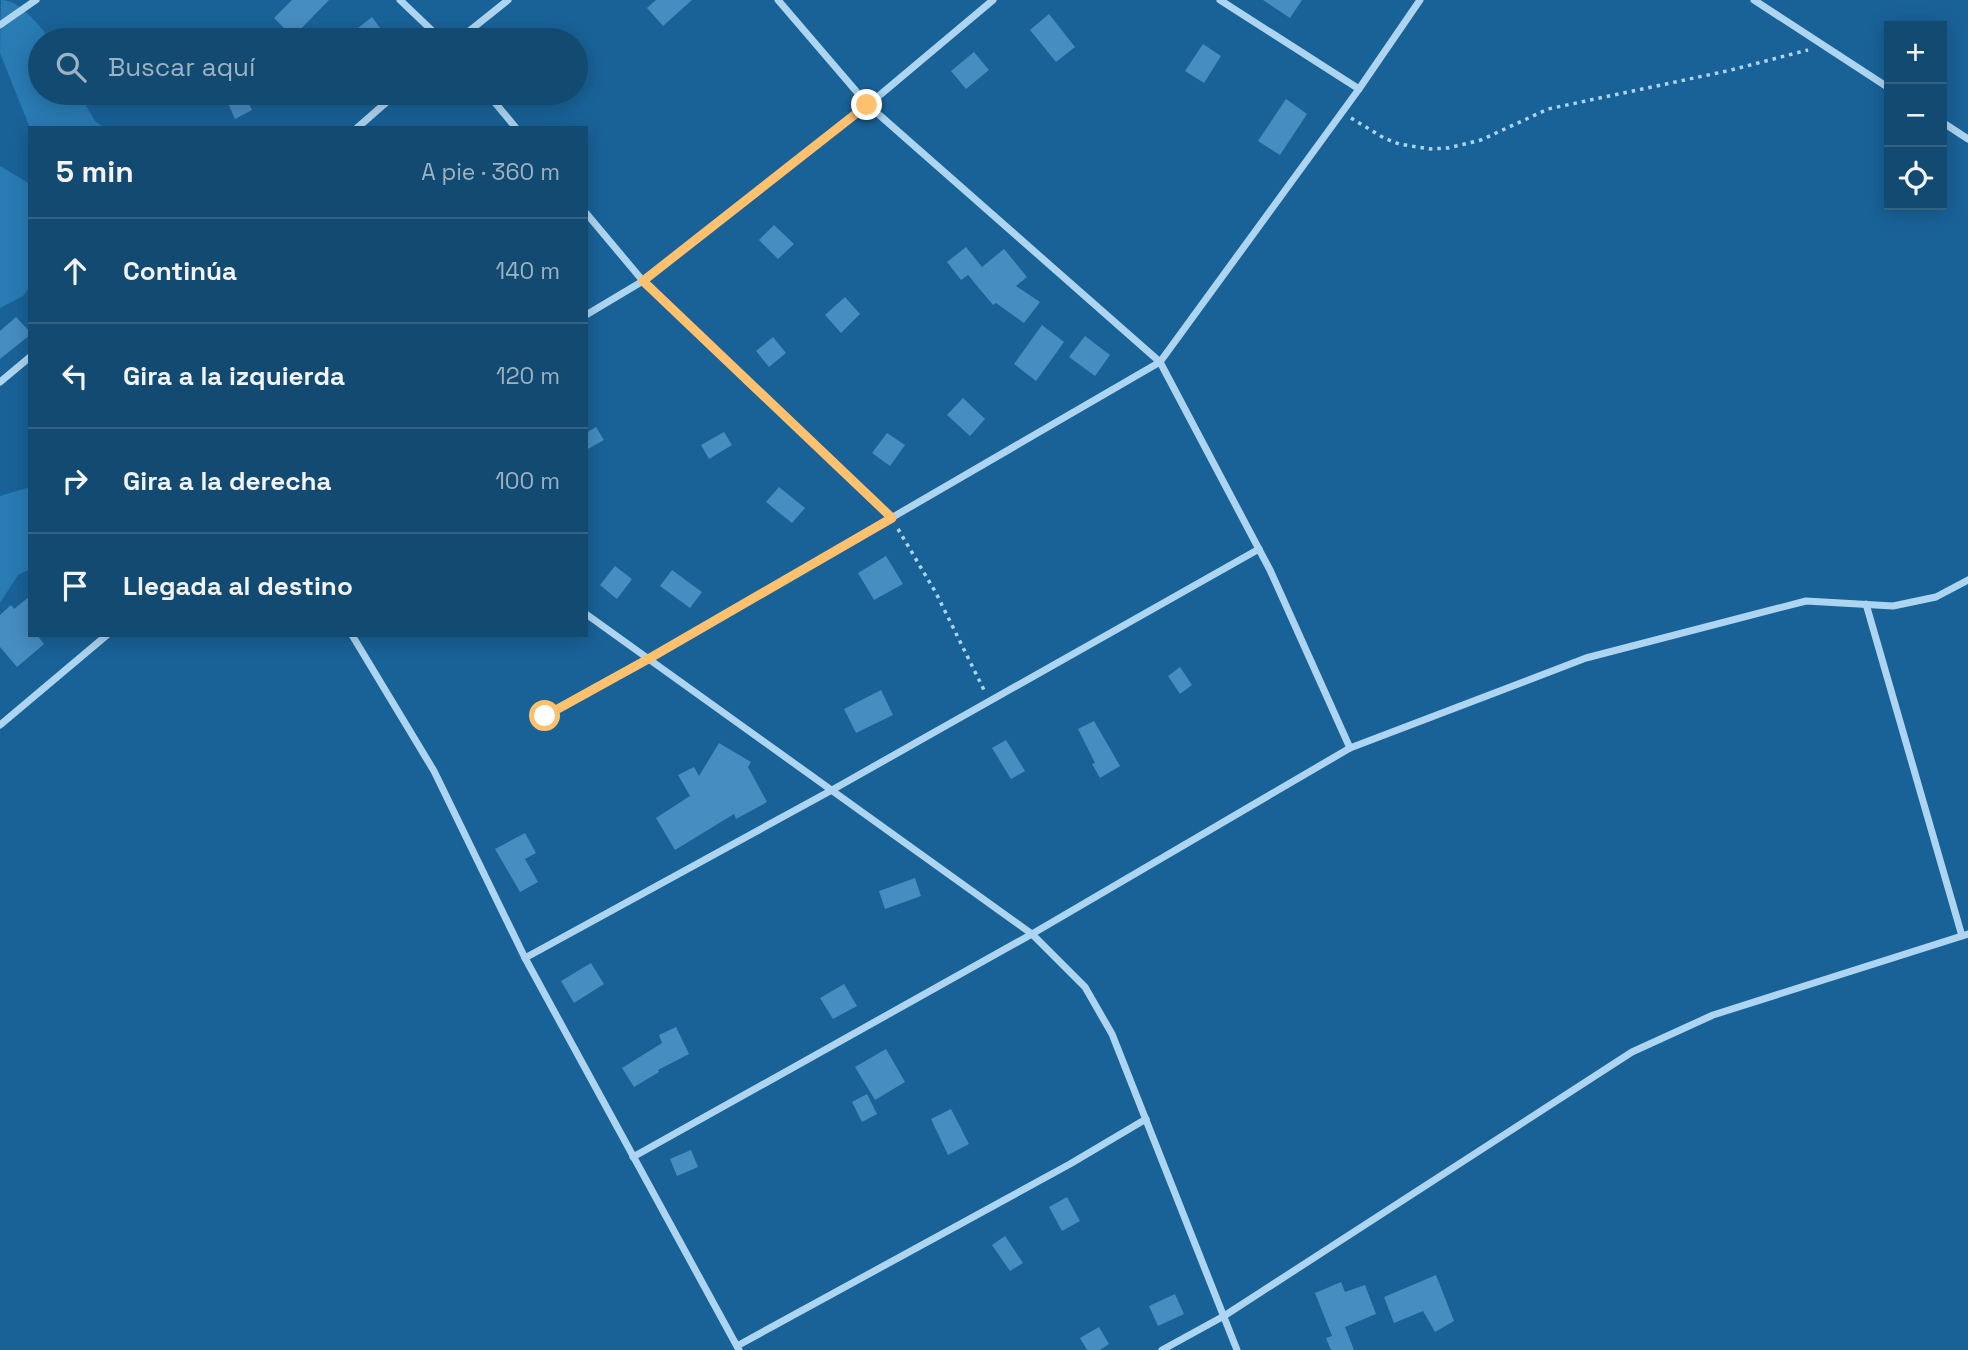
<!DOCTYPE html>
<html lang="es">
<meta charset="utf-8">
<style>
body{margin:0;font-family:"Space Grotesk",sans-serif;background:#20547a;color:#f1f3f6}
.controls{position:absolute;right:21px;top:21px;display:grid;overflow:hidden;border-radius:0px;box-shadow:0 4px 18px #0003}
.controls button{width:63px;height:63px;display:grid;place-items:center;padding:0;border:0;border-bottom:2px solid #326284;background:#134a72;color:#f1f3f6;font:35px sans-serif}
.stop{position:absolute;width:21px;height:21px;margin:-16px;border:5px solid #ffc16d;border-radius:50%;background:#fff}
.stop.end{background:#ffc16d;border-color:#fff;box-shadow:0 2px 7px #0008}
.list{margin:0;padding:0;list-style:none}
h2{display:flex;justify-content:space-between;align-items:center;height:91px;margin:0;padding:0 28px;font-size:30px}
h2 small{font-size:23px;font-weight:400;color:#9db3c4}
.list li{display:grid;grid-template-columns:46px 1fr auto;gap:21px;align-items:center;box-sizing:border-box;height:105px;padding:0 28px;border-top:2px solid #326284}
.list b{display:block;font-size:26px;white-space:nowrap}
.list em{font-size:23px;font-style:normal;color:#9db3c4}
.icon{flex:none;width:38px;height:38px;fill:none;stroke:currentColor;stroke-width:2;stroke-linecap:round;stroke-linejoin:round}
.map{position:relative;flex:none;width:1968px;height:1350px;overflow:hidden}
.search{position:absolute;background:#134a72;box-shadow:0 4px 18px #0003;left:28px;top:28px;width:560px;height:77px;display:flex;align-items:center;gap:18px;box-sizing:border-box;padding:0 24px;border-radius:38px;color:#9db3c4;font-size:26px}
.panel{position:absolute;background:#134a72;box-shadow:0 4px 18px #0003;left:28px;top:126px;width:560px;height:511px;border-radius:0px}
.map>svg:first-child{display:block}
.green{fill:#297bb4}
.building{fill:#468dc0}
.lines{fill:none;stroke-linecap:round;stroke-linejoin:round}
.path{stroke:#add5f1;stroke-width:3.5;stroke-dasharray:3.5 5;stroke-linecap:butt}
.street{stroke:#add5f1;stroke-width:7}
.route{stroke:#ffc16d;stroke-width:9}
</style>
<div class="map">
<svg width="1968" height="1350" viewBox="0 0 1968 1350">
<rect width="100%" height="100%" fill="#196298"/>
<g class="green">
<path d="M1,0C21,0 39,26 51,40H40V93H79L95,121L105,128H30L0,53Z"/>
<path d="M0,166L30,184V287L23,296L0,308Z"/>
<path d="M30,487V569L18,575L0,603V496Z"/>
</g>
<g class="building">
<path d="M292,0H329L293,37L274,18Z"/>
<path d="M656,0H692L663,26L647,8Z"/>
<path d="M1263,0H1302L1290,18Z"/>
<path d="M1049,14L1075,47L1056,62L1030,30Z"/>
<path d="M372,17L389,40H343Z"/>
<path d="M1203,44L1221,56L1204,83L1185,71Z"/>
<path d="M974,52L989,70L966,89L951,71Z"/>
<path d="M244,95L252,110L235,119L228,103Z"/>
<path d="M1286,99L1307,114L1280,155L1258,141Z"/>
<path d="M774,225L794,244L778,259L759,240Z"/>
<path d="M966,247L982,267L1004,249L1027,277L1016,286L1040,302L1024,323L996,303L993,305L968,275L961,280L947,262Z"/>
<path d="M845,297L860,314L841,333L825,315Z"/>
<path d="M16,317L30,332V335L0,359V331Z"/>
<path d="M1042,325L1064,342L1036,381L1014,364Z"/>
<path d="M1085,336L1110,355L1095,376L1069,357Z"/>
<path d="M773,337L786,353L769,367L756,351Z"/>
<path d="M963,398L985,419L970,436L947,415Z"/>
<path d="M596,427L604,440L586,450V433Z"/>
<path d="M724,432L732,445L709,459L701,445Z"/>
<path d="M887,433L905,445L890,466L872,453Z"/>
<path d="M779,487L805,508L792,523L766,502Z"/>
<path d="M886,556L903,584L874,600L858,573Z"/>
<path d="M615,566L632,579L617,599L600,585Z"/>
<path d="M672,570L702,592L690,608L660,586Z"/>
<path d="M30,596V635H37L44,644L17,667L0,647V615L11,605L14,609Z"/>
<path d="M1180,667L1192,685L1180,694L1168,676Z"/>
<path d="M881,690L893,715L856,733L844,709Z"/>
<path d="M1094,721L1120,766L1100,778L1092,764L1095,763L1078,729Z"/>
<path d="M1006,740L1025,771L1011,779L992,748Z"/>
<path d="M719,743L751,762L748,767L767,802L736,819L734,814L675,850L656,818L690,796L678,775L694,767L699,776Z"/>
<path d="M525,833L536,853L525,859L538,882L520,892L495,849Z"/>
<path d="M915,878L921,896L885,909L879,891Z"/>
<path d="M591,963L604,984L574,1003L561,981Z"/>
<path d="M844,984L857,1006L833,1019L820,998Z"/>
<path d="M676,1027L689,1054L658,1070L659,1072L634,1087L622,1068L662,1043L659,1035Z"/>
<path d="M886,1049L905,1082L875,1100L855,1067Z"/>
<path d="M867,1094L877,1114L862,1122L852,1102Z"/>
<path d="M951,1109L969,1144L948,1155L931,1119Z"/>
<path d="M691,1150L698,1167L677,1176L670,1159Z"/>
<path d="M1067,1197L1080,1221L1062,1231L1049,1207Z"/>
<path d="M1005,1236L1023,1263L1010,1271L992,1245Z"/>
<path d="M1436,1275L1454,1321L1435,1332L1423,1311L1394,1323L1384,1297Z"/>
<path d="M1341,1282L1345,1292L1365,1285L1376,1314L1345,1327L1354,1350H1331L1326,1338L1332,1336L1315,1293Z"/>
<path d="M1175,1294L1184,1314L1158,1326L1149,1306Z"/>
<path d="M1099,1327L1109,1344L1100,1350H1087L1080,1338Z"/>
</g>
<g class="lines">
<g class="path">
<path d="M1351,118L1384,138L1399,144L1430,149L1448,148L1481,140L1548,109L1727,71L1808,50"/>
<path d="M898,529L936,593L985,692"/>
</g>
<g class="street">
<path d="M400,0L442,40"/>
<path d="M778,0L868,105L1160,362L1270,570L1350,748"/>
<path d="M1220,0L1359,89"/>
<path d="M1754,0L1889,88"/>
<path d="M0,25L36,0"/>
<path d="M458,40L508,0"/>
<path d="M487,93L516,128"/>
<path d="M1942,122L1968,139"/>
<path d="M357,128L397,93"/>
<path d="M586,213L643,281L892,518"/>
<path d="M586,315L643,281L868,105L993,0"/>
<path d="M0,382L30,357"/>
<path d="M1866,604L1962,936"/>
<path d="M586,614L1032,934L1085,987L1112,1034L1237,1350"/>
<path d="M352,635L434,771L525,958L739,1350"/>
<path d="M545,716L650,658L1160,362L1359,89L1420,0"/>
<path d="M0,725L107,635"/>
<path d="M525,958L832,790L1259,549"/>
<path d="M633,1157L1032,934L1350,748L1586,658L1806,601L1893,606L1936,597L1968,580"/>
<path d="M737,1346L1070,1164L1146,1119"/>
<path d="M1162,1350L1224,1316L1632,1052L1713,1015L1968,934"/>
</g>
</g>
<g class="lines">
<path class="route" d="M545,716L650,658L892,518L643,281L867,105"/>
</g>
</svg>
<div class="controls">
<button>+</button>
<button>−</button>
<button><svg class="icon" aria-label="locate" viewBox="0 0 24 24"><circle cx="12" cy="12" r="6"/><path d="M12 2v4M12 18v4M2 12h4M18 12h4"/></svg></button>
</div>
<div class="stop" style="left:545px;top:716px"></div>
<div class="stop end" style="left:867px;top:105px"></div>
<div class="search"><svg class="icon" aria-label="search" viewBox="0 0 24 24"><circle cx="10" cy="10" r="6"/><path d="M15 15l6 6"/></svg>Buscar aquí</div>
<section class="panel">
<h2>5 min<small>A pie · 360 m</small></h2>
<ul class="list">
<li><svg class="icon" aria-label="ahead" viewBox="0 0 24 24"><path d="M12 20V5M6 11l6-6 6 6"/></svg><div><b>Continúa</b></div><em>140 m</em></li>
<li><svg class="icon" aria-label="left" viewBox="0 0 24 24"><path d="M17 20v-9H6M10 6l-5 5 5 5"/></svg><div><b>Gira a la izquierda</b></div><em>120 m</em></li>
<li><svg class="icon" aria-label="right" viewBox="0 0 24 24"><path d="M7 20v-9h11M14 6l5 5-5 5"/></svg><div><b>Gira a la derecha</b></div><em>100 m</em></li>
<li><svg class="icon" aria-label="arrive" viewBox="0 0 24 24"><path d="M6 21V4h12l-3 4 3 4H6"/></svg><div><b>Llegada al destino</b></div></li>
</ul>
</section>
</div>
